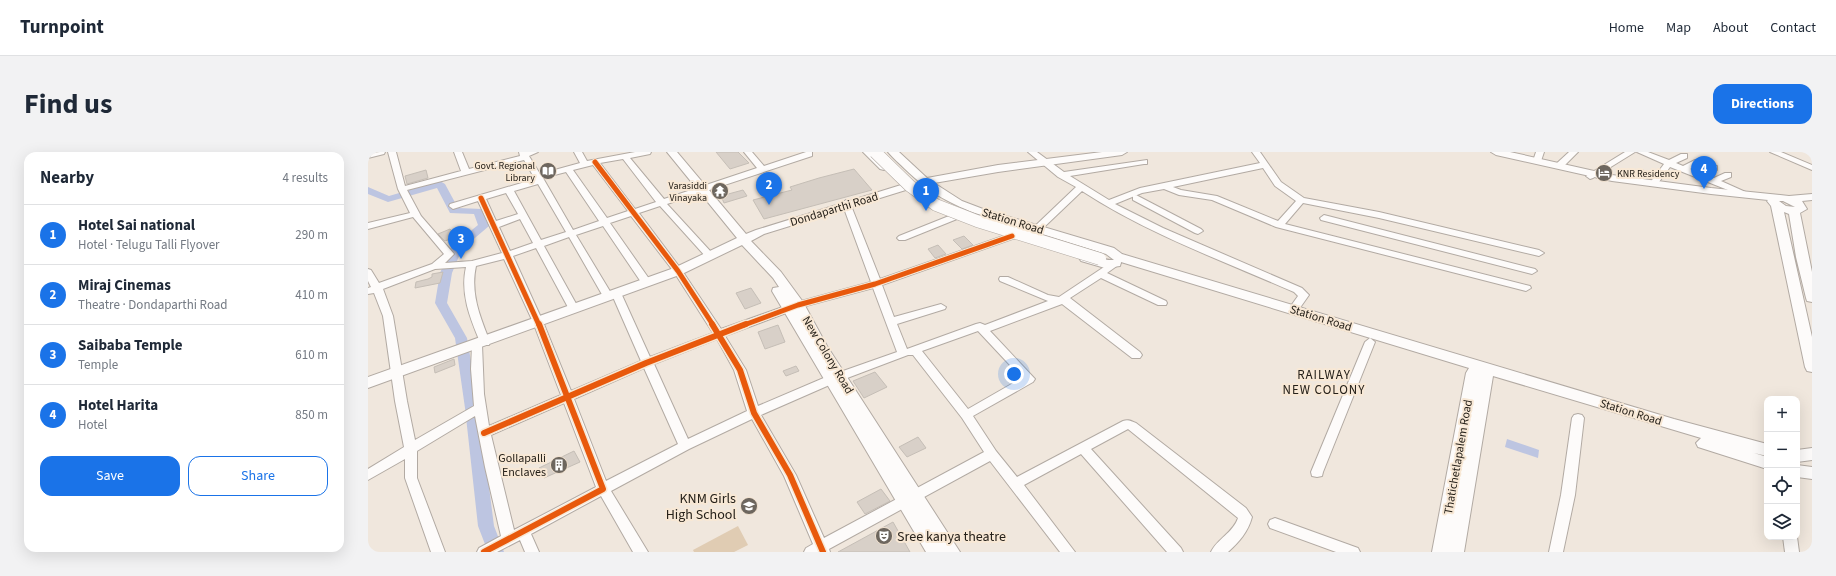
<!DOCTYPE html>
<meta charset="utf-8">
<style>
body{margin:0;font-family:"Source Sans 3",sans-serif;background:#f2f2f3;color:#1f2937}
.controls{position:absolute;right:12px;bottom:12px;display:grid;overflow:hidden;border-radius:8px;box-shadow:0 4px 16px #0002}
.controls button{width:36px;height:36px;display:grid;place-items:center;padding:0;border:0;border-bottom:1px solid #e0e1e3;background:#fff;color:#1f2937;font:20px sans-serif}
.you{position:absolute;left:646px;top:222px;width:14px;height:14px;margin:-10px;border:3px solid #fff;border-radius:50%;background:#1a73e8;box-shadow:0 0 0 6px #1a73e833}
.badge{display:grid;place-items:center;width:26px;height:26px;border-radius:50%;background:#1a73e8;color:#fff;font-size:13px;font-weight:700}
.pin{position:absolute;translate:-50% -33px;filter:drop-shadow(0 1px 2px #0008)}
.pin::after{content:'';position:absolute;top:21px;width:14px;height:12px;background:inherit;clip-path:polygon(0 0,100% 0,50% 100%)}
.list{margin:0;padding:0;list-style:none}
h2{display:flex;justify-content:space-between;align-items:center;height:52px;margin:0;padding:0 16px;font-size:17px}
h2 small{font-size:13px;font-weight:400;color:#747a83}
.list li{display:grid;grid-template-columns:26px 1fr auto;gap:12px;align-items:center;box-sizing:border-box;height:60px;padding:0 16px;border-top:1px solid #e0e1e3}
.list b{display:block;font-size:15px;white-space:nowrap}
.list p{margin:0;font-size:13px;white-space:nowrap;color:#747a83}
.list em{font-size:13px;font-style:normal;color:#747a83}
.actions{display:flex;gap:8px;padding:12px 16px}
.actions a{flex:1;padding:9px 0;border:1px solid #1a73e8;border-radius:12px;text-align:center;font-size:14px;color:#1a73e8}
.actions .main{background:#1a73e8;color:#fff}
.icon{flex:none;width:22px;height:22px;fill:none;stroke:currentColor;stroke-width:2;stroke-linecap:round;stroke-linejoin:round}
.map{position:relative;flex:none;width:1444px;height:400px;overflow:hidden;border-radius:12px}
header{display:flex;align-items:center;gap:24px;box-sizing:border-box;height:56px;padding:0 20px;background:#fff;border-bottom:1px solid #e0e1e3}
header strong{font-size:19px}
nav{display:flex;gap:22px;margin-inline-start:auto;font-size:14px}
.intro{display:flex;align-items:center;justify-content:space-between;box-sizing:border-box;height:96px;padding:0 24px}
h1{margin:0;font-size:28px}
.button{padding:10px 18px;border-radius:12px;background:#1a73e8;color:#fff;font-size:14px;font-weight:700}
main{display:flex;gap:24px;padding:0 24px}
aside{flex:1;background:#fff;border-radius:12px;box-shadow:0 4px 16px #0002}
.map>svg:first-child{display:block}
.green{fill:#e0ccb3}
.water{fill:#bdc5e1}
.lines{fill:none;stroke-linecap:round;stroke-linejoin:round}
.river{fill:#bdc5e1;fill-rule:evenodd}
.building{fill:#d8d0c8;stroke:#c5beb6}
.minor-casing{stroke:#b2aaa3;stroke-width:2}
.major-casing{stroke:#b2aaa3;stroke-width:2}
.minor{fill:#fdfbfa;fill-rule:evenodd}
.major{fill:#fdfbfa;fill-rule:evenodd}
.major-bridge-casing{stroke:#b2aaa3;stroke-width:13;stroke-linecap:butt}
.major-bridge{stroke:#fdfbfa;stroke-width:12}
.cycleway-far1-casing{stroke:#f8e8d5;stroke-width:7}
.cycleway-casing{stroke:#f8e8d5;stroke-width:9}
.cycleway-far1{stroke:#e8590c;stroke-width:5}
.cycleway{stroke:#e8590c;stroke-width:6}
.labels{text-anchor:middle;stroke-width:4;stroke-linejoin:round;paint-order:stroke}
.far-poi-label{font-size:10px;fill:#26211a;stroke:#f8e8d5;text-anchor:end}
.street-label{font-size:12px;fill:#26211a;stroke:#f8e8d5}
.poi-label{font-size:12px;fill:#26211a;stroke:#f8e8d5;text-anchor:end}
.neighbourhood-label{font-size:13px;letter-spacing:1px;fill:#26211a;stroke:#f8e8d5}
.near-poi-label{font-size:14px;fill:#26211a;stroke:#f8e8d5;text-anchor:end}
</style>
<header>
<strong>Turnpoint</strong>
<nav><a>Home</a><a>Map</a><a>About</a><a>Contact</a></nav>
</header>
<div class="intro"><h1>Find us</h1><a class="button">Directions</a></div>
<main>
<aside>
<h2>Nearby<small>4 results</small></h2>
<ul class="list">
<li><span class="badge">1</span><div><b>Hotel Sai national</b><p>Hotel · Telugu Talli Flyover</p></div><em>290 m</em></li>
<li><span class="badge">2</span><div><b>Miraj Cinemas</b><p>Theatre · Dondaparthi Road</p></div><em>410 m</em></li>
<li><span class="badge">3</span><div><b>Saibaba Temple</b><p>Temple</p></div><em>610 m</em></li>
<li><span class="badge">4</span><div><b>Hotel Harita</b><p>Hotel</p></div><em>850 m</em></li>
</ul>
<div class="actions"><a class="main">Save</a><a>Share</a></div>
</aside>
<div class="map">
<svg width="1444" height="400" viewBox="0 0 1444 400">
<rect width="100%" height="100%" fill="#f0e7dd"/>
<path class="green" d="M370,374L380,393L366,400H326L325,398Z"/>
<path class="water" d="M1139,287L1171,298L1170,306L1137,295Z"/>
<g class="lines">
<path class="river" d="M72,29L77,32L90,56L114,57L121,74L94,97L84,121L79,151L99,186L111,256L126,374L136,400H120L110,374L97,256L87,186L67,151L72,121L83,95L110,73L106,62L82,61L69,36L20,50L0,42V35L21,44Z"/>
</g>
<g class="building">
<path d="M348,0H370L381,11L362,17Z"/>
<path d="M486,17L504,38L396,67L385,48L424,38L422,35L451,26Z"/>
<path d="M58,18L60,26L39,32L37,24Z"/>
<path d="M1275,18L1287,22L1283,27L1267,24Z"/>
<path d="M375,38L379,44L356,51L353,44Z"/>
<path d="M82,77L88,85L77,89L70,82Z"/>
<path d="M596,84L605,93L594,97L585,88Z"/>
<path d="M570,93L578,102L567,106L560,97Z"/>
<path d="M75,120L72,131L47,136L48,130L60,127L64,125V122Z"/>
<path d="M383,136L393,151L377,157L368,141Z"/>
<path d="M410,173L417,190L397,197L390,180Z"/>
<path d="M86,207L87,213L67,221L66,215Z"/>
<path d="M428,214L431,219L418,224L415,219Z"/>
<path d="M507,220L519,235L496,246L485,229Z"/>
<path d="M550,285L558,296L539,305L531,295Z"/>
<path d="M206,299L212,310L176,326L171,316Z"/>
<path d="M513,337L522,349L497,362L489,350Z"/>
<path d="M525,370L542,400H470Z"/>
</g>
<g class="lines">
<g class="minor-casing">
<g id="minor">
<path d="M20,0H28L37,34L93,19L86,0H94L101,17L152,4L151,0H170L161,4L172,22L212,11L206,0H214L219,9L267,0H283L282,2L262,6L296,47L389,16L376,0H384L396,14L438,0H444V4L299,52L344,101L346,103L344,105H338L292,54L271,61L313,117L353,177L426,151L503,130L474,51L478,48L482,51L512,127L641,82H647L649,84L647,86L514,133L526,165L573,152L578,155L577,157L529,172L539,197L608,172L612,171L617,173L680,149L632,129L631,127L632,125H640L680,143L691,145L745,109H751L753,111L739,121L798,149L799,151L798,153H790L733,126L702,146L772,200L774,203L772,206H764L694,152L622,179L667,227L665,230L605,264L628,299L649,325L755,269C760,267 763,269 768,271L878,356L884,365C880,380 871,390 860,400H843C849,387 865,381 870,366L760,277L723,297L813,396L815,400H799L713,302L656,333L707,400H692L622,309L461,397L462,400H436L438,396L445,392L416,324L384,267L321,297L243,339L280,400H265L233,344L163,382L171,400H157L152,388L129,400H109L111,396L133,384L117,315L107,264L49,299V326L77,400H63L37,326V307L0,328V317L36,295L27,249L15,164L6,141L0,142V136L3,135L0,129V117L3,118L11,131L64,112L76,102L45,65L0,77V71L42,61L30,37ZM255,7L288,50L267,57L232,11ZM156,8L167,27L82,52L81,54L85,57L110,49L134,101L104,109L77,111L86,102L53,64L39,38ZM225,13L260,59L239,66L205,18ZM198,20L231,69L205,78L175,26ZM170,32L198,80L173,88L146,39ZM138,41L150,62L128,69L118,47ZM263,64L306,120L345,181L282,205L253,141L248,138L243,141L208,83L235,74L275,133H283L284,131L242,71ZM152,67L165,91L142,99L131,75ZM201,85L236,146L240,147L245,145L273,209L203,239L175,170L145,104L168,96L202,159H210L211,157L176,94ZM136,107L165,170L193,243L121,274L116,242L114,193H121L122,190C112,165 102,141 108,114ZM98,115C92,142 102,166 112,190H105L104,193L103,217L106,254L47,288L39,249L25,164L15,137L67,117ZM505,136L529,200L458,225L390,254L378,218L357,184L434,155ZM610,179L654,226L600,257L554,199ZM349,187L366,218L379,259L320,287L286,212ZM540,203H545L594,266L616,300L456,386L428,323L393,263L466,231ZM276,216L310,292L238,329L206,247ZM196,251L228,335L146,378L123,283Z"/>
<path d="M660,0H669L696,20L779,8V12H776L702,24L741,48L772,36L892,11L884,0H892L913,30L936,46L1011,60L1171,98L1176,101L1171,104L1011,66L935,51L917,72L1162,134L1163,136L1158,139L908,75L844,48L811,43L796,37L774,41L747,52L795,76L934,136L941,143L929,160L925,161L920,158L930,144L926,140C855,109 778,81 714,39L672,79H666L664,77L666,75L708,35L690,25ZM895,16L907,34L928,49L910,69L849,44L813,38L805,35Z"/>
<path d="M1168,0H1176L1173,9L1169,11L1165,9Z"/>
<path d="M1201,0H1210L1194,16H1188V12Z"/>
<path d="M1257,0H1267L1225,26L1222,27L1218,24Z"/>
<path d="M1269,0H1280L1301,8L1313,2H1319V6L1308,11L1315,14L1327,8H1333V12L1322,17L1330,20L1343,14H1349V18L1337,23L1346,26L1357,21H1363V25L1353,29L1382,42L1381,44H1375L1302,15L1288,34H1282L1281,32L1296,12Z"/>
<path d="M1402,0H1413L1444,13V18Z"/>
<path d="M768,43L833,77L835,79L830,82L827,81L765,48V44Z"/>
<path d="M586,62L589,63L590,65L589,67L537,88H531L529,86L531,84Z"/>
<path d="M956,63L1167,117L1169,119L1164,122L953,68L952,66Z"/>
<path d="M1002,186L1007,190L955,320L954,324L949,325L944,324L943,320L997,190Z"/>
<path d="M1210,262L1214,263L1216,266L1207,343L1195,400H1181L1193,343L1204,266L1206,263Z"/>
<path d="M907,366L990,396L992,400H968L902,376L900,372L902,368Z"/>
<path d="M1415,385H1429L1431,400H1417Z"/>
</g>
</g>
<g class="major-casing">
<g id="major">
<path d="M0,0H17L16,2L0,6Z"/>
<path d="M299,0H309L378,82L388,78L533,33H541L542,35L541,37L396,82L383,89L413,120L435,150L459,194L592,400H558L404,139L405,136L411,135L405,126L374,93L314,122L0,236V225L306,116L369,86Z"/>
<path d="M495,0H506L521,15L516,18L512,17Z"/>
<path d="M520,0H531L559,26L630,13L734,0H759L754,3L630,20L566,31L594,49L615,57L746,96L754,102L1306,267L1399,292V304L1386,301L1399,305V317L1330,295L1328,291L1333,286L1125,224L1096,400H1064L1098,221L1101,216L753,110L752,114L737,116L713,109L711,106L713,103C723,101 734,109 746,108L738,102L607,61C578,50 560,39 537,17C532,12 525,6 520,0Z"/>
<path d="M1123,0H1142L1244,23L1343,36L1421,44L1444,42V48L1434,49L1439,57L1432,61L1444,120V150L1439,149L1438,146L1428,105L1421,62L1416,60L1444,185V220L1439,219L1437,215L1403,54L1399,49L1400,48L1343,42L1244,29L1128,3ZM1411,49H1415L1427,55L1418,54Z"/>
<path d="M1444,296V308L1429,310V298Z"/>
<path d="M1429,313L1444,315V327L1429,325Z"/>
</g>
</g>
<use href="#minor" class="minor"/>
<use href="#major" class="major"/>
<g class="major-bridge-casing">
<path id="major-bridge" d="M507,0L542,34L568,53L609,69L732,107"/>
</g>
<use href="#major-bridge" class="major-bridge"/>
<g class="cycleway-far1-casing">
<g id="cycleway-far1">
<path d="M227,10L310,119L345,173"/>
<path d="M113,46L171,173"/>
<path d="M376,173L430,153L507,132L644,84"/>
</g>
</g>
<g class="cycleway-casing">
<g id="cycleway">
<path d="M344,172L372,218L386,261L422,323L455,400"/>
<path d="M116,281L278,211L378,172"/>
<path d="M116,400L235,337L171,172"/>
</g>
</g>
<use href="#cycleway-far1" class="cycleway-far1"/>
<use href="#cycleway" class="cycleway"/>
</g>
<defs>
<g id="library-disc" transform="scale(0.9)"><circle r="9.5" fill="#6d665e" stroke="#f8e8d5"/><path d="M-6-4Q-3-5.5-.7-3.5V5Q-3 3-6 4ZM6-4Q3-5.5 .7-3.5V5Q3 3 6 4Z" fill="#fff"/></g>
<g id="hotel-disc" transform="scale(0.9)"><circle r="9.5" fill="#6d665e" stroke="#f8e8d5"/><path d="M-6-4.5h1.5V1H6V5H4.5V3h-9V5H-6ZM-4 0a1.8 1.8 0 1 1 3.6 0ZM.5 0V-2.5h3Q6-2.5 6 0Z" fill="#fff"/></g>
<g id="temple-disc" transform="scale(0.9)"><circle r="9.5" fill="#6d665e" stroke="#f8e8d5"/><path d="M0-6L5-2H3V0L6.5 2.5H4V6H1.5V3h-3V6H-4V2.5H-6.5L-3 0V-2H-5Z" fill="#fff"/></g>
<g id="building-disc" transform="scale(0.9)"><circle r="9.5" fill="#6d665e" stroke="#f8e8d5"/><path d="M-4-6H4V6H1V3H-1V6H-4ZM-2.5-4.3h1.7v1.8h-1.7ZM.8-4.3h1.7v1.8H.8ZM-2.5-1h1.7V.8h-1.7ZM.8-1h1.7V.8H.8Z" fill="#fff"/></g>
<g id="school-disc" transform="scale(0.9)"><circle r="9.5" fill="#6d665e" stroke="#f8e8d5"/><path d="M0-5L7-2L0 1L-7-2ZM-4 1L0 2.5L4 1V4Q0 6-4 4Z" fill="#fff"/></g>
<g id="theatre-disc" transform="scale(0.9)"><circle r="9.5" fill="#6d665e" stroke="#f8e8d5"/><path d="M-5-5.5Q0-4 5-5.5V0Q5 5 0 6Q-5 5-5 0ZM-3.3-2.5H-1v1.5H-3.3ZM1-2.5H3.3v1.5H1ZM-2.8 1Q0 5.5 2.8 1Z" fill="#fff"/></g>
</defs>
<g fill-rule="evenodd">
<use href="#library-disc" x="180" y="19"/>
<use href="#hotel-disc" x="1236" y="21"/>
<use href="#temple-disc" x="352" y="39"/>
<use href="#building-disc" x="191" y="313"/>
<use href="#school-disc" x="381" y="354"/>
<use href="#theatre-disc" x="516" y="384"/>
</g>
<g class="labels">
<g class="far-poi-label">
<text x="167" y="17">Govt. Regional<tspan x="167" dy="12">Library</tspan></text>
<text x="1249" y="25" text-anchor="start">KNR Residency</text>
<text x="339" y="37">Varasiddi<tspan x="339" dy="12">Vinayaka</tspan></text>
</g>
<g class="street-label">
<text transform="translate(466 57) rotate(-17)" y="4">Dondaparthi Road</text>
<text transform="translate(645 69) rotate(17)" y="4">Station Road</text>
<text transform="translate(953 166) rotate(17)" y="4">Station Road</text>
<text transform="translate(460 203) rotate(59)" y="4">New Colony Road</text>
<text transform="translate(1263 260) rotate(17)" y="4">Station Road</text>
<text transform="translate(1090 305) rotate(-80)" y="4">Thatichetlapalem Road</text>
</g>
<g class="poi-label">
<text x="178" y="310">Gollapalli<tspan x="178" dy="14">Enclaves</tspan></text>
</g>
<g class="neighbourhood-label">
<text x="956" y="227">RAILWAY<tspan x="956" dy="15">NEW COLONY</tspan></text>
</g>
<g class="near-poi-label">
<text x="368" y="351">KNM Girls<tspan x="368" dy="16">High School</tspan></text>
<text x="529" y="389" text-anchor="start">Sree kanya theatre</text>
</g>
</g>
</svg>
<div class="controls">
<button>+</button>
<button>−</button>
<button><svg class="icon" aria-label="locate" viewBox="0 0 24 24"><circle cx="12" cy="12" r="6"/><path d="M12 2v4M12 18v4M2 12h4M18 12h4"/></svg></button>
<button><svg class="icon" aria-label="layers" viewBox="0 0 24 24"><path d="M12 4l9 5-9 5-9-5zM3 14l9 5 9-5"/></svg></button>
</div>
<div class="you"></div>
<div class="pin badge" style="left:558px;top:59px">1</div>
<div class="pin badge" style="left:401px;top:53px">2</div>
<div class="pin badge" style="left:93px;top:107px">3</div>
<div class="pin badge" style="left:1336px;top:37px">4</div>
</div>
</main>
